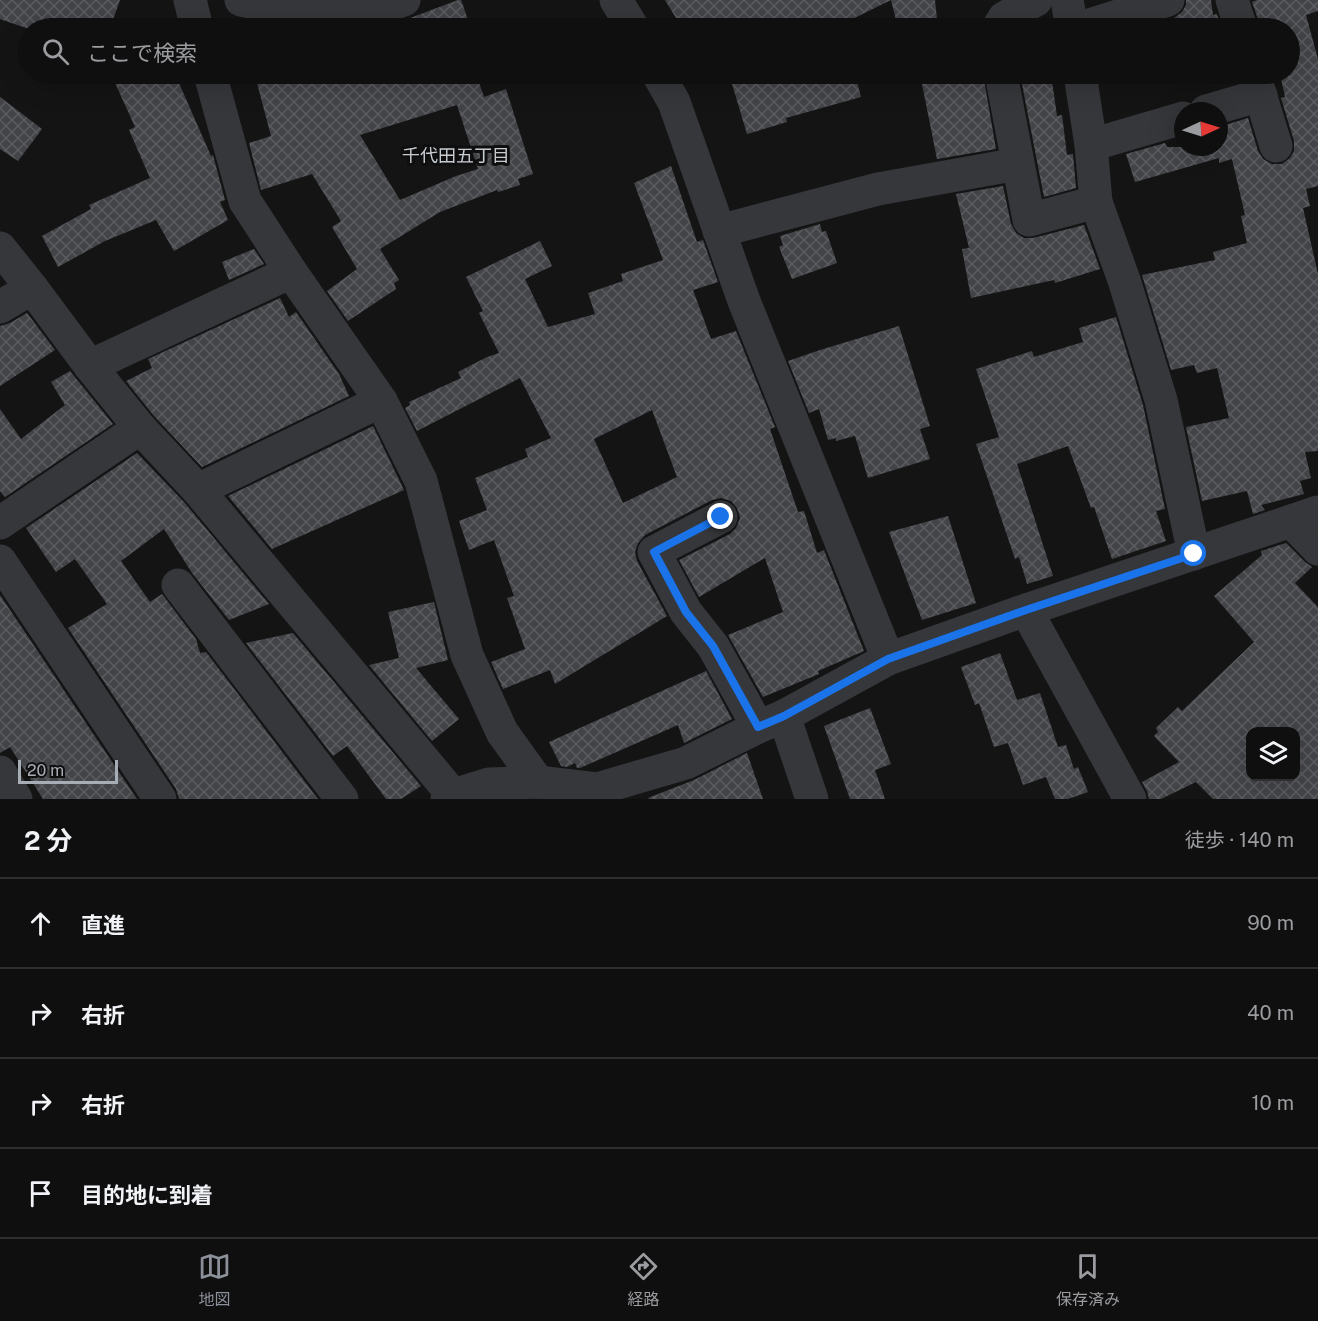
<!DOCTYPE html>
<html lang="ja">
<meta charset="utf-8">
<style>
body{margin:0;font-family:"Public Sans","Noto Sans JP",sans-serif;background:#181819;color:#f1f3f6}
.controls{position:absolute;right:18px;bottom:18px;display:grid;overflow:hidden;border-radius:12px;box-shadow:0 6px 24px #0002}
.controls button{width:54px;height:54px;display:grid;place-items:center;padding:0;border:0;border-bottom:2px solid #2f2f30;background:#0f0f10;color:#f1f3f6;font:30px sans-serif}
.compass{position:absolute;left:1174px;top:102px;width:54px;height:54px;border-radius:50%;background:#0f0f10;box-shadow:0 6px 24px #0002;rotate:86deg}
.scale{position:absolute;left:18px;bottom:15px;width:100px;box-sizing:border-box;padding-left:6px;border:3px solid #a7adb4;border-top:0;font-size:16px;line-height:21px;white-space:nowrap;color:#a7adb4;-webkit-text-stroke:4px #0f0f10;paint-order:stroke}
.stop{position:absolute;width:18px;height:18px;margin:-14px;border:4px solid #1a73e8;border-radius:50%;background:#fff}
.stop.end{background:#1a73e8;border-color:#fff;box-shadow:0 2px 6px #0008}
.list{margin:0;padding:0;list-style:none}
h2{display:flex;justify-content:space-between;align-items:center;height:78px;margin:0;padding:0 24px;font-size:26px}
h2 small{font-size:20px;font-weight:400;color:#9b9c9f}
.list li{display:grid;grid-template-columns:39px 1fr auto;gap:18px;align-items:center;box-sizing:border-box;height:90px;padding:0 24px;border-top:2px solid #2f2f30}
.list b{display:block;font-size:22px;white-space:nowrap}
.list em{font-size:20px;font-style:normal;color:#9b9c9f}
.icon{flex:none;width:33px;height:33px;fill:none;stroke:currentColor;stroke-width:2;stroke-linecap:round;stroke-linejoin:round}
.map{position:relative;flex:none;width:1318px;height:799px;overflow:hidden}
.search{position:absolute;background:#0f0f10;box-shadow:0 6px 24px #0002;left:18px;right:18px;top:18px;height:66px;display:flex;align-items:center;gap:15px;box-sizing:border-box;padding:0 21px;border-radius:33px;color:#9b9c9f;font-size:22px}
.sheet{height:438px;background:#0f0f10}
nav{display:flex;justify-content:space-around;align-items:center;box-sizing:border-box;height:84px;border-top:2px solid #2f2f30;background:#0f0f10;font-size:16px;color:#9b9c9f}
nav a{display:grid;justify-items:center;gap:3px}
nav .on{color:#8c9099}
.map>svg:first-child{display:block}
.building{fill:url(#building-cross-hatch);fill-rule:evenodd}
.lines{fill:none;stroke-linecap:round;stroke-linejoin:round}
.minor{stroke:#35373a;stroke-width:33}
.route{stroke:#1a73e8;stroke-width:8}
.labels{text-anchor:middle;stroke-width:6;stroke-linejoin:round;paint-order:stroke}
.neighbourhood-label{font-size:18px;fill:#c7ccd1;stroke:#0f0f10}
</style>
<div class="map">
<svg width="1318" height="799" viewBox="0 0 1318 799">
<defs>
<pattern id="building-cross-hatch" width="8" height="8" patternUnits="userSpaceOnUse" patternTransform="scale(1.5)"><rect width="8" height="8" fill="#434448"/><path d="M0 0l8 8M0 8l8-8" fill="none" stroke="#5b5c60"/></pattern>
</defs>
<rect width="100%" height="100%" fill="#141415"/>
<g class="building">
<path d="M0,0H120L110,28H26L0,19Z"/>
<path d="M458,0H461L471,28H390L389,26Z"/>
<path d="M665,0H935L938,28H898L891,0L834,28H682Z"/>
<path d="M1186,0H1211L1213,15L1217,14L1221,28H1140L1174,18L1182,12L1186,5Z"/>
<path d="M1257,0H1318V11L1306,15L1318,59V186L1306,189L1310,206L1303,208L1318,274V451L1305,452L1311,478L1300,481L1304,494L1261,505L1265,510L1253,514L1247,491L1202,501L1186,427L1229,418L1217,368L1197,373L1194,365L1171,370L1142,275L1215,260L1213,252L1247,243L1241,216L1245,215L1232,159L1219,163V158L1135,182L1126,154L1165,143L1167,147H1219V127L1248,118L1258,151L1263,159L1272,164H1282L1290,158L1294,151V141L1281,98L1285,97L1280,74H1290V28H1268L1267,26L1259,28V22L1252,2Z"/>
<path d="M111,74H175L211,156L213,155L225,200L220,202L228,220L174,251L156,220L105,241L58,267L42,236L91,209L89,205L150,178L129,130L135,127Z"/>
<path d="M278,74H476L484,97L506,89L533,174L518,179L520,185L498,192L497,190L440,212L380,249L399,280L394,283L396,289L348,321L327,291L357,269L332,227L341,221L312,174L261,190L249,143L271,136L257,83L278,75ZM457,105L478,169L456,176L400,200L360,135Z"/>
<path d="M729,74H855L861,97L786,118L787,122L747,134Z"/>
<path d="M920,74H983L996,149L937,159Z"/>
<path d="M1020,74H1051L1057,116L1062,115L1067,155L1073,154L1076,188L1044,197Z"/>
<path d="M0,97L42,129L18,161L0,149Z"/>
<path d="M671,166L697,242L703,240L718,282L693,290L711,339L736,331L775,427L770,429L798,512L804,511L817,553L824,550L864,651L818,671L819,674L763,697L728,635L783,612L765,558L699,597L679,560L730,534L736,528L740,518L737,508L731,501L721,498L712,500L645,535L638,543L635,552L637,561L667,616L555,684L550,670L503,689L491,662L525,649L507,598L514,596L494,540L469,550L459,521L487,510L475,478L528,457L525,449L551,438L520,378L417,431L405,408L410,405L409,402L461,378L458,372L487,357L499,353L479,313L483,311L466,277L540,241L552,266L525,279L548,327L595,314L588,293L623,281L621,274L663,260L634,183ZM652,410L677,477L623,503L594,439Z"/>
<path d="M1003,186L1011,224L1016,233L1024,238H1033L1084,225L1100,269L1055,283L1054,280L971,298L962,249L969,248L956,194Z"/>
<path d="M820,224L822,232L826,231L837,263L792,279L779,247L783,245L780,236Z"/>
<path d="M254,249L264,264L229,280L222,262Z"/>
<path d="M280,298L289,317L296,312L339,374L349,396L202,467L154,416L126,381L152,368L148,359Z"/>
<path d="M27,313L55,350L0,386V326L10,323Z"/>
<path d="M1116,317L1143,405L1165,509L1156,511L1166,541L1112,559L1094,507L1091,508L1068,446L1017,464L1053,576L1027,584L1019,557L1015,559L976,444L999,437L976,369L1032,351L1034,357L1083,342L1079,328Z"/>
<path d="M899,326L930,426L920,429L930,459L868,478L855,436L836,441V438L828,440L819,409L809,413L788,361L820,350Z"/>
<path d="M70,371L113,424L5,497L0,491V409L21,439L65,405L51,382Z"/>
<path d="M373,426L404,490L272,549L228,496Z"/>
<path d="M137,453L184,502L269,604L229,620L192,573L164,529L121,561L150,602L162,594L196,639L200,653L206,652L318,799H179L176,789L68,628L107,604L75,559L56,572L26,528Z"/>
<path d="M948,516L976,603L922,620L889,532Z"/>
<path d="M1286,543L1305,562L1312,567L1295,583L1318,607V799H1213L1196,782L1161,799H1149L1147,791L1142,782L1179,762L1154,736L1158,732L1156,728L1178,707L1182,711L1254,642L1214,596L1262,555L1261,551ZM1251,732H1296V777H1251Z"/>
<path d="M0,595L137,799H43L10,747L0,753Z"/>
<path d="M434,602L448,660L416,668L459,719L432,741L369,665L399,658L388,612Z"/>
<path d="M293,633L421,786L401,799H386L347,746L333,756L246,643Z"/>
<path d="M1000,653L1017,700L1040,693L1058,747L1066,745L1074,769L1078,767L1088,792L1068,799H1055L1046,777L1023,785L1008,743L994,747L979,703L975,705L961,667Z"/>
<path d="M706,671L732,719L684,743L678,725L580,768H577L575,763L567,767L561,766L549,742Z"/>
<path d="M870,708L891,764L875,770L885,799H850L824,726Z"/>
<path d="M747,753L763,799H649L648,798L694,780Z"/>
</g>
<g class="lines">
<g class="minor">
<path d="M190,0L197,28"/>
<path d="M241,0L311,15L378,9L404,0"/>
<path d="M616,0L633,28"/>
<path d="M1067,0L1072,28"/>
<path d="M1232,0L1241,28"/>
<path d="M998,28L1004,18L1036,0"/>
<path d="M1080,28L1168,0"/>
<path d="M210,74L245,201L291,272L381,401L421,481L467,655L502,732L538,782"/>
<path d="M658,74L674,102L744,301L888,659"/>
<path d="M1001,74L1029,220L1096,202L1091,145L1080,74"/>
<path d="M1254,74L1276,146"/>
<path d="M1206,111L1261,95"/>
<path d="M1091,145L1183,118"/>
<path d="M1096,202L1124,280L1161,400L1194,554"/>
<path d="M719,231L878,189L1018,164"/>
<path d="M0,248L32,288"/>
<path d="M0,307L32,288L90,366L140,428L198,490L453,795"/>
<path d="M90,366L291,272"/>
<path d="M198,490L381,401"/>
<path d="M721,517L654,552L686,612L713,646L758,727"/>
<path d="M1291,521L1318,549"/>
<path d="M0,523L140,428"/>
<path d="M0,561L160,799"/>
<path d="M178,585L342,799"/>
<path d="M1026,610L1130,799"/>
<path d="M784,716L812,799"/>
<path d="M0,772L16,799"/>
<path d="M447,799L453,795L489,784L538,782L597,789L686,763L758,727L784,716L888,659L1026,610L1318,512"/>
</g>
</g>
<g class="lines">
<path class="route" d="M721,517L654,552L686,612L713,646L758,727L784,716L888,659L1026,610L1194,554"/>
</g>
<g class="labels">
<g class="neighbourhood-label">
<text x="456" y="162">千代田五丁目</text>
</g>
</g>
</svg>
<div class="controls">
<button><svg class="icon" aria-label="layers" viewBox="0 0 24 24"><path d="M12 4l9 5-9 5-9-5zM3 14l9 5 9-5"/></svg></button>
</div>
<svg class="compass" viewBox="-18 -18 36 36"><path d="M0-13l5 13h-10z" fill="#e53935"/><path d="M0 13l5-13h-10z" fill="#9b9c9f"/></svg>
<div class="scale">20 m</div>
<div class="stop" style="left:1194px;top:554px"></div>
<div class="stop end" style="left:721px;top:517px"></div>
<div class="search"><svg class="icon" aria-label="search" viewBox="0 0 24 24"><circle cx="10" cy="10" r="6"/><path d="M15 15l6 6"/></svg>ここで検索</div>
</div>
<section class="sheet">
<h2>2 分<small>徒歩 · 140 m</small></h2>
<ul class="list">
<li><svg class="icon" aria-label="ahead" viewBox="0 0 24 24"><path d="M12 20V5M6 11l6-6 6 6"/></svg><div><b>直進</b></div><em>90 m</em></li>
<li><svg class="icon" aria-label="right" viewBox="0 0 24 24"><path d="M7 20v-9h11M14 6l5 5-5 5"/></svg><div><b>右折</b></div><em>40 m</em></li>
<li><svg class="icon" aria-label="right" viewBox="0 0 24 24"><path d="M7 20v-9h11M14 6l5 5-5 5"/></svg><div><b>右折</b></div><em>10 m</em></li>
<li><svg class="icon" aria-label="arrive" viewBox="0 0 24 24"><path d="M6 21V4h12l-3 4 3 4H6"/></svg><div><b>目的地に到着</b></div></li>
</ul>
</section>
<nav>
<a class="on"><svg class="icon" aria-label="map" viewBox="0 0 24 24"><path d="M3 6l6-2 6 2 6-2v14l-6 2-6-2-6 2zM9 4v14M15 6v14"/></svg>地図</a>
<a><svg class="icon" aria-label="directions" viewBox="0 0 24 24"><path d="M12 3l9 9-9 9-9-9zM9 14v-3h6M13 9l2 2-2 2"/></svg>経路</a>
<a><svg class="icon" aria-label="saved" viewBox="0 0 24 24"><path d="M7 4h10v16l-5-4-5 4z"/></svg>保存済み</a>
</nav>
